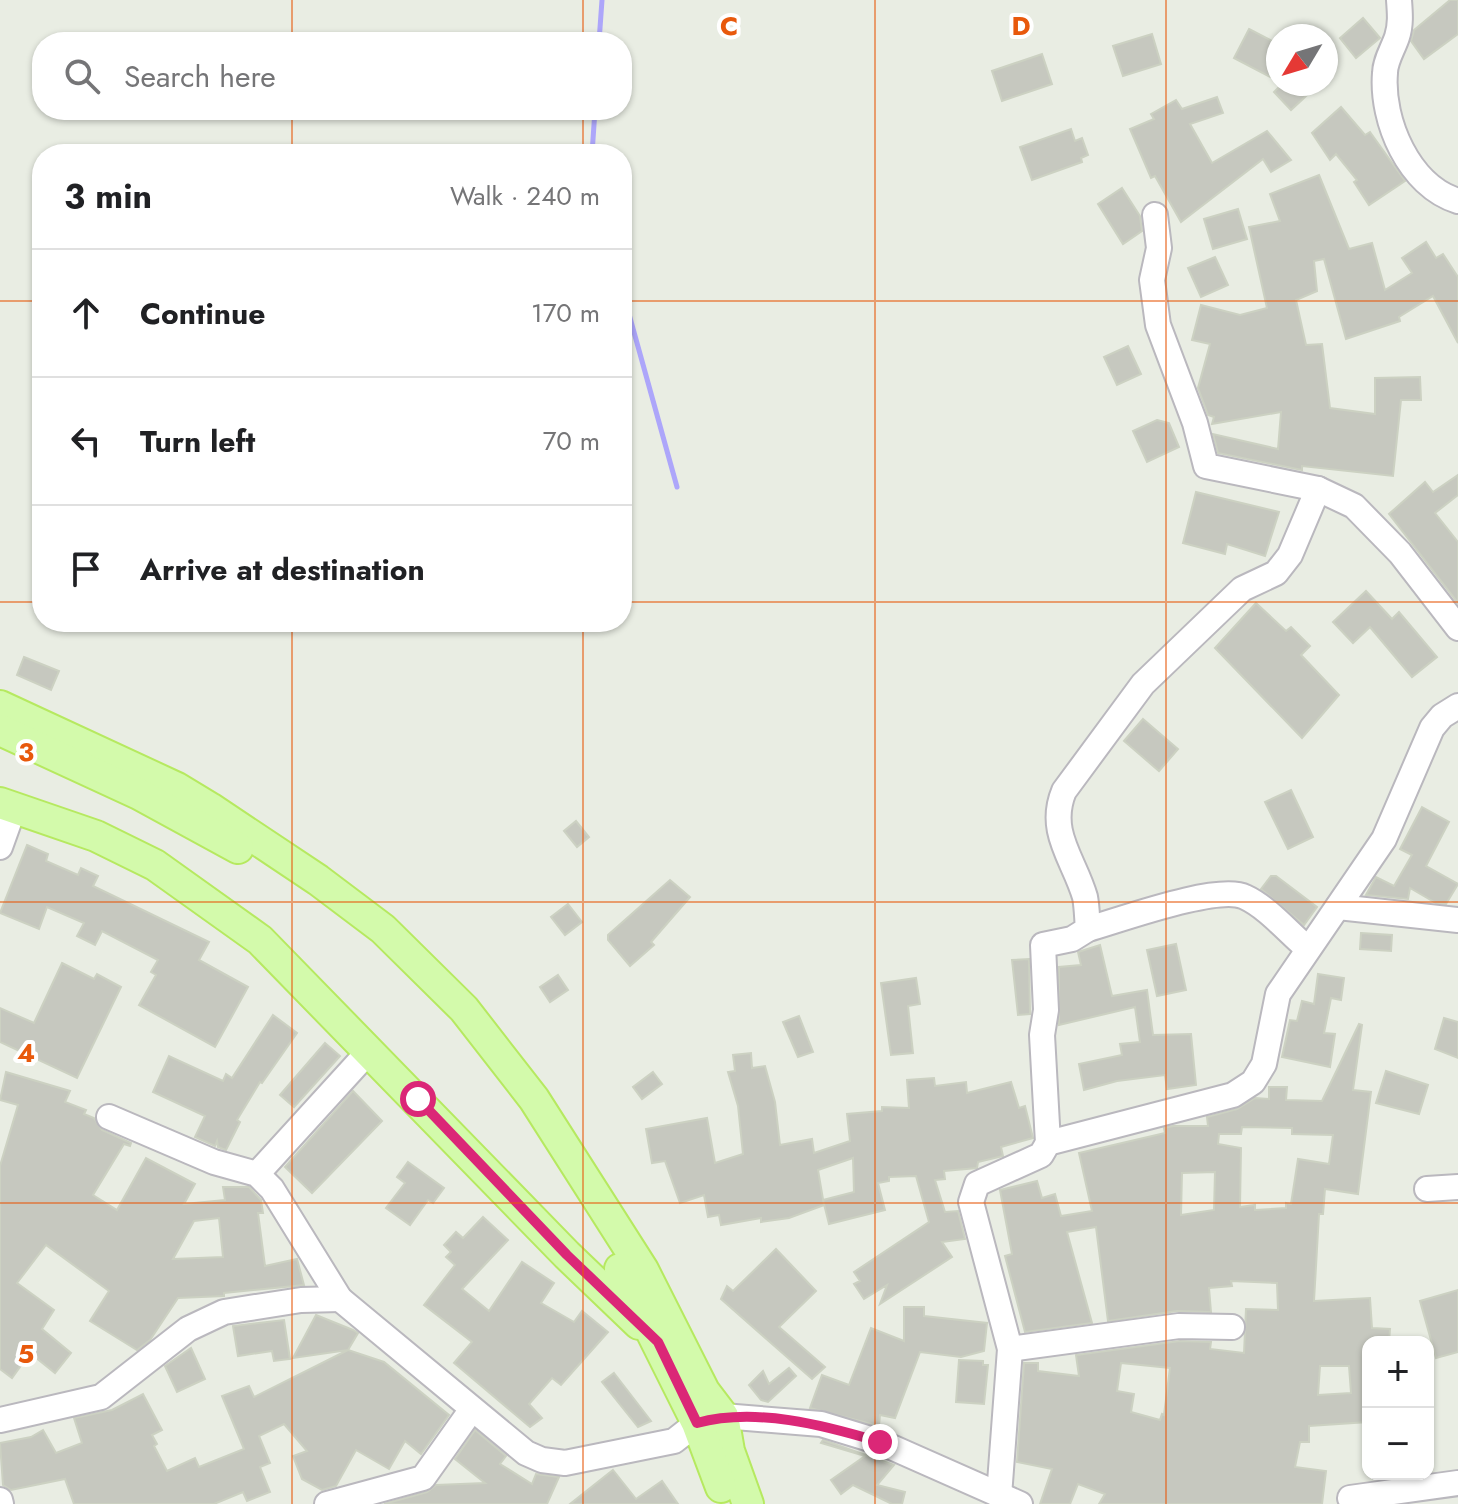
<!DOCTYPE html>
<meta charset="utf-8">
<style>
body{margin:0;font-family:Jost,sans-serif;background:#f2f2f2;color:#202124}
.controls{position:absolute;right:24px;bottom:24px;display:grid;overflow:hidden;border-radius:16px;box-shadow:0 2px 6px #0004}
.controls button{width:72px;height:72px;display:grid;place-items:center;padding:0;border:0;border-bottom:2px solid #e0e0e0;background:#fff;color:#202124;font:40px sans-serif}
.compass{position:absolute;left:1266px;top:24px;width:72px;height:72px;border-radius:50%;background:#fff;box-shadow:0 2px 6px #0004;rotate:232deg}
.stop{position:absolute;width:24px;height:24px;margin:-18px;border:6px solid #db2777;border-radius:50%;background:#fff}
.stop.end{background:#db2777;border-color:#fff;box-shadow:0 2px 8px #0008}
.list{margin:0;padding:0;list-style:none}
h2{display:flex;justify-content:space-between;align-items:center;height:104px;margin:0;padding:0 32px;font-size:34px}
h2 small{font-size:26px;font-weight:400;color:#757577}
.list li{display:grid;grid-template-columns:52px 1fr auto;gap:24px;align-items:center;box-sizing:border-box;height:128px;padding:0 32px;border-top:2px solid #e0e0e0}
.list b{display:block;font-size:30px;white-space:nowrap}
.list em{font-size:26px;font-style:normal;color:#757577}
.icon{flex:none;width:44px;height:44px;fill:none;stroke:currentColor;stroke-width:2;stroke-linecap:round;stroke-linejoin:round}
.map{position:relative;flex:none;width:1458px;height:1504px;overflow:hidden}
.search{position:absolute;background:#fff;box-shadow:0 2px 6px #0004;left:32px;top:32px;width:600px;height:88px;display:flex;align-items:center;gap:20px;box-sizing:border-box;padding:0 28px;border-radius:32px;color:#757577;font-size:30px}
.panel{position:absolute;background:#fff;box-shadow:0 2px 6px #0004;left:32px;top:144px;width:600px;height:488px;border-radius:32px}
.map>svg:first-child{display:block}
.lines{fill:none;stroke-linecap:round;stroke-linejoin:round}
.stream{stroke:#ada6fa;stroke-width:5}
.building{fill:#c6c8bf;stroke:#ccd1c2;stroke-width:2;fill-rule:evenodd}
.minor-casing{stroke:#bab8be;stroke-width:28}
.major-casing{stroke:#b6e960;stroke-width:34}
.minor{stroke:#fff;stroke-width:24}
.major{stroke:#d3faab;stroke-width:30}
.route{stroke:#db2777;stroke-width:10}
.grid{fill:none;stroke:#e8590c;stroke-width:2;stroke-opacity:0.55}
.grid-label{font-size:26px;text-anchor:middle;font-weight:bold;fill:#e8590c;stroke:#fff;stroke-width:8;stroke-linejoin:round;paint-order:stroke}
</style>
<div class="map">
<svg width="1458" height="1504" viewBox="0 0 1458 1504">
<rect width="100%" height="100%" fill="#e9ede3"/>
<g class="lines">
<g class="stream">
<path d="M599,42L602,0"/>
<path d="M592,154L595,110"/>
<path d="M622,289L677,487"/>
</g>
</g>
<g class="building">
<path d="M1450,0H1458V34L1424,59L1411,41L1414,30Z"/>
<path d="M1363,18L1380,38L1356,58L1340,38Z"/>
<path d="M1249,29L1278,44V61L1270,77L1234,58Z"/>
<path d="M1152,34L1161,64L1123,76L1113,46Z"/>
<path d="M1042,54L1052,84L1002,101L992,71Z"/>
<path d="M1282,84H1319L1291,110L1274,92Z"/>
<path d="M1217,97L1223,113L1190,124L1212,163L1267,131L1291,160L1271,172L1263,159L1181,222L1155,176L1151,178L1130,129L1154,119L1151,114L1176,100L1182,109Z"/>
<path d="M1341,107L1365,135L1370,132L1405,181L1369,205L1354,182L1357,180L1336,154L1330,160L1312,133Z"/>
<path d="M1071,129L1075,141L1082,138L1088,155L1081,158L1082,162L1032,180L1020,147Z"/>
<path d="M1319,175L1349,249L1372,243L1385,290L1412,273L1402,258L1426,242L1436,258L1443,254L1458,277V343L1433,296L1399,317L1400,321L1346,339L1324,259L1314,261L1317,291L1296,300L1306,345L1322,344L1330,408L1375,414V378L1420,377L1421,400H1401L1393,476L1302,466V470L1218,453L1213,434L1278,449L1281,412L1212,424L1214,417L1208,415L1198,388L1210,344L1192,340L1201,305L1240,315L1267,308L1249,227L1280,221L1270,194Z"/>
<path d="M1122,188L1140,216L1142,231L1123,244L1098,204Z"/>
<path d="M1238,209L1247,239L1213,249L1204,219Z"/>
<path d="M1215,257L1228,285L1201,297L1188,268Z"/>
<path d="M1128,346L1141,374L1117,385L1104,357Z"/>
<path d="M1157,420L1169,423L1179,447L1147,462L1133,431Z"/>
<path d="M1458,475V495L1435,513L1458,542V603L1389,514L1425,482L1433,492Z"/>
<path d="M1196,492L1279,512L1265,556L1227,544L1225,554L1183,543Z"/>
<path d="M1366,591L1392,619L1399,612L1437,657L1412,677L1370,627L1353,643L1333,622Z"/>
<path d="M1256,603L1286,631L1291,627L1310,646L1301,655L1339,695L1302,738L1215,648Z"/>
<path d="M24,657L59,671L51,690L17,675Z"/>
<path d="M1143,719L1178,749L1159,771L1124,741Z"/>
<path d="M1291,790L1313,837L1288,849L1265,802Z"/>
<path d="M1422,807L1449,822L1426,866L1458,884L1446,904L1436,903L1410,888L1408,899L1366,895L1376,877L1394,886L1412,855L1400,849Z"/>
<path d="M576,821L589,837L577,847L564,831Z"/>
<path d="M27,845L48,854L46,861L78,875L81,868L98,876L93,886L209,942L199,960L248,987L215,1047L139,1005L156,975L151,972L158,960L102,931L95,945L77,936L84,923L47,907L39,929L0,913Z"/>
<path d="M1271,876H1276L1317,907L1304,925L1261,889Z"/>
<path d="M670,880L690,897L651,942L654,945L630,966L608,940V935Z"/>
<path d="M568,904L582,922L565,935L551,917Z"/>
<path d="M1361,933L1392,935L1391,951L1360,949Z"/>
<path d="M1176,944L1186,990L1157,996L1147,950Z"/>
<path d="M1100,945L1112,996L1147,990L1153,1035L1191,1034L1196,1085L1167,1089L1165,1075L1117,1081L1084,1090L1079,1064L1122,1055L1120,1044L1140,1042L1135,1007L1059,1025V967L1081,965L1078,952Z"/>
<path d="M1029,959L1030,1014L1018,1015L1012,960Z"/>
<path d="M62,963L94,979L97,974L121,987L77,1078L0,1042V1008L34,1023Z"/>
<path d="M1318,974L1344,978L1341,1000L1331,998L1324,1033L1335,1034L1330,1067L1282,1057L1290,1020L1297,1021L1302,1001L1314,1004Z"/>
<path d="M558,975L568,990L550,1002L540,987Z"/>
<path d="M916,978L920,1004L908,1006L913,1053L891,1055L881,983Z"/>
<path d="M273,1015L297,1033L262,1083L260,1082L237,1120L240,1122L226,1150L218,1147L217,1141L215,1146L195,1137L205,1116L153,1092L169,1056L223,1081L226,1074L232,1078Z"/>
<path d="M799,1016L813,1052L798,1057L783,1022Z"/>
<path d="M1444,1018L1458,1022V1058L1435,1049Z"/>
<path d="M1359,1024L1362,1025L1353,1090L1371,1092L1358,1194L1325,1189L1323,1214H1319L1314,1301L1370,1298L1372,1328L1390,1329L1389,1342H1368V1422L1309,1426V1442H1300L1295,1467L1326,1471L1322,1504H1099L1105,1494L1078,1484L1070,1504H1040L1052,1469L1017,1462L1024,1363H1038V1371L1079,1376L1076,1355L1180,1341L1211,1342L1210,1349L1244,1353L1246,1309L1278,1310L1277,1283L1231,1281L1232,1286L1209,1288L1211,1312L1177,1311L1108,1321L1096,1227L1067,1232L1092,1323L1025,1332L1005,1256L1012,1254L1000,1190L1037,1181L1042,1198L1055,1194L1061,1216L1092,1211L1079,1153L1165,1133L1164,1128L1173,1126H1208L1207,1117L1237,1109L1255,1098L1269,1099V1087H1287L1286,1100L1322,1101ZM1242,1127L1292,1128V1134L1333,1135L1329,1164L1298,1159L1291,1204L1286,1203V1208L1255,1210V1205L1240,1207L1241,1148L1218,1144L1219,1134H1241ZM1215,1172L1214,1210L1181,1215L1182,1173ZM1121,1363L1170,1368L1164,1415L1162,1414L1160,1420L1131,1412L1134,1394L1117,1391ZM1320,1366H1349L1351,1393L1318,1395Z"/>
<path d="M325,1043L340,1056L294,1107L280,1095Z"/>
<path d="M751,1053L752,1068L765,1066L775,1102L780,1145L812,1139L814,1153L850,1141L847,1114L882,1111V1107L909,1108L907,1080L934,1078L935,1086L966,1082L967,1093L1011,1082L1019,1108L1025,1106L1033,1138L1001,1147L1003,1156L978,1162L977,1168L944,1171L945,1179L935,1180L945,1212L958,1211L965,1239L942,1242L952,1257L880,1304L887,1285L864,1299L854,1284L860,1281L854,1272L929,1222L916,1176L889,1177V1181L878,1183L885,1210L829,1224L823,1200L854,1192L853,1158L818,1170L824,1205L789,1218L761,1222V1218L721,1225L719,1215L708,1217L704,1195L680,1203L665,1161L652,1163L646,1129L707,1118L715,1163L743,1154L738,1106L728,1072L735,1071L733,1055Z"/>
<path d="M1386,1071L1428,1085L1419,1114L1376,1103Z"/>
<path d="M6,1072L70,1091L65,1102L86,1110L84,1114L94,1118L102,1130L131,1143L130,1146L124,1144L93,1195L117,1210L146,1158L195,1184L184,1204L225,1200L223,1187H249L261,1200L263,1213H258L265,1266L297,1259L304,1285L224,1293V1296L178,1298L150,1340L137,1350L90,1321L109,1291L46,1245L17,1283L54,1310L42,1329L71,1353L55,1373L30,1353L12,1378L0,1369V1166L18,1105L0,1100ZM219,1218L223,1257L173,1259L194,1221Z"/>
<path d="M653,1072L662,1084L642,1099L633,1087Z"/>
<path d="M353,1091L382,1121L312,1193L285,1167Z"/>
<path d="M408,1162L444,1188L433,1203L428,1200L410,1225L386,1208L405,1183L397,1177Z"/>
<path d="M483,1217L508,1240L462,1289L489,1311L522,1262L554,1283L541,1303L574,1322L582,1311L608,1332L561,1385L552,1378L529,1404L542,1418L530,1427L454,1363L472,1342L424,1305L455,1265L446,1257L451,1252L444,1245L456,1232L463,1238Z"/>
<path d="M776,1249L816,1291L779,1327L825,1367L812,1379L721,1299L727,1286L733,1291Z"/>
<path d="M1458,1290V1352L1436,1358L1420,1301Z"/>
<path d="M904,1307H924V1316L987,1323L984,1351L961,1357L920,1352L895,1418L880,1415L879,1426L810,1408L822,1375L849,1385L871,1328L904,1341Z"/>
<path d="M316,1315L353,1330L358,1333L348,1350L384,1362L449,1415L421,1454L405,1441L389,1469L356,1450L336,1486L322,1490L302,1479L293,1456L307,1451L284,1424L259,1436L270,1463L260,1467L270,1492L247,1501L243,1492L214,1504H74L65,1479L11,1490L3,1485L0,1443L31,1437L43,1430L56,1453L82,1443L74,1418L112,1410L143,1394L162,1430L152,1435L157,1444L154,1446L167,1471L195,1458L199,1467L244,1449L222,1396L249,1386L254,1397L348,1350L293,1358Z"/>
<path d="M284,1320L290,1359L274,1361L272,1351L238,1356L233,1326Z"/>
<path d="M191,1348L205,1379L177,1392L165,1366Z"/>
<path d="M959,1360L983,1361V1365H988L984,1404L956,1402Z"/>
<path d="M789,1368L796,1376L768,1402L761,1400L749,1385L763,1371L769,1384Z"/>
<path d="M614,1373L651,1421L638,1427L602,1382Z"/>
<path d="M475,1430L506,1456L500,1464L532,1484L536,1474L559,1477L547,1504H384L427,1492L436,1485L485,1483L455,1459Z"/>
<path d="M823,1440L894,1465L877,1485L905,1492L902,1504H892L853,1485L841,1494L831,1480L865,1456L821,1443Z"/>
<path d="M613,1470L636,1499L662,1481L678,1504H570Z"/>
</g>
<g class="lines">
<g class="minor-casing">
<g id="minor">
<path d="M1399,0C1400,13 1401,25 1397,37C1393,49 1385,61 1385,73C1381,121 1409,186 1458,201"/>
<path d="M1155,215L1159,248L1152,280L1158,325L1195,423L1206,466L1318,489L1354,506L1400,553L1458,628"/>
<path d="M0,847L14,808"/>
<path d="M1338,907L1458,920"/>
<path d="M1088,929C1120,920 1218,884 1245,897C1267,907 1288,932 1307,948"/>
<path d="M109,1117L214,1162L257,1174L272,1189L340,1299L526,1453L542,1460L565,1463L674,1441L697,1423L723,1416L821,1424L880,1442L1020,1504"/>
<path d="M1048,1143L1042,1035L1046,1010L1043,945L1072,939L1088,929C1087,919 1087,907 1085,897C1074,859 1047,832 1064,791L1143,684L1242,589L1276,573L1290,555L1318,489"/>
<path d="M257,1174L370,1050"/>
<path d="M1427,1189L1458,1187"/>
<path d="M1010,1349L1179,1326L1232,1327"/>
<path d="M0,1420L101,1397L188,1329L224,1312L301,1300L340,1299"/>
<path d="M999,1496L1010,1349L971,1202L977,1184L1041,1155L1048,1143L1233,1095L1253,1082L1264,1064L1278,994L1384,839L1432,728L1442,716L1458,706"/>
<path d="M1350,1498L1458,1483"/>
<path d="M0,1500L1,1504"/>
<path d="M327,1504L423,1478L472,1409"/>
</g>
</g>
<g class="major-casing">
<g id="major">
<path d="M0,706L177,788L210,808L318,880L383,929L464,1009L534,1099L643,1270L704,1391L723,1416L729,1451L748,1504"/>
<path d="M0,730L139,794L238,848"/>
<path d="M0,803L96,836L155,865L260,940L567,1255L639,1324"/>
<path d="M620,1269L697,1423L721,1487"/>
</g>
</g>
<use href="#minor" class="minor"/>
<use href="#major" class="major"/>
</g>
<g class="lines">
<path class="route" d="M418,1099L567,1255L658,1342L697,1423C755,1407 824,1425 880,1442"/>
</g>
<path class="grid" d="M292,0V42M583,0V42M875,0V1504M1166,0V1504M292,110V154M583,110V154M0,301H42M622,301H1458M0,602H42M622,602H1458M292,622V1504M583,622V1504M0,902H1458M0,1203H1458"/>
<g class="grid-label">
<text x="729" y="35">C</text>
<text x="1021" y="35">D</text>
<text x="26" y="761">3</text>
<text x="26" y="1062">4</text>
<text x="26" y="1363">5</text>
</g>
</svg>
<div class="controls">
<button>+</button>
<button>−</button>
</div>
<svg class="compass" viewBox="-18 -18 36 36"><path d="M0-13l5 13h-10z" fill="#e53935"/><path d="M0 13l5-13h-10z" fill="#757577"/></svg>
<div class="stop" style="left:418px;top:1099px"></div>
<div class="stop end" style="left:880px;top:1442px"></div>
<div class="search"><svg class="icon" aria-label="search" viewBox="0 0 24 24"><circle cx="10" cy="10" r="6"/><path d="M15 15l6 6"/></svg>Search here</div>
<section class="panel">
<h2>3 min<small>Walk · 240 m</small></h2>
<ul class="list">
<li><svg class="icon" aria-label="ahead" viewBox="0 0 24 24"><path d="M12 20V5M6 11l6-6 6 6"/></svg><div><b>Continue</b></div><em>170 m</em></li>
<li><svg class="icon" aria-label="left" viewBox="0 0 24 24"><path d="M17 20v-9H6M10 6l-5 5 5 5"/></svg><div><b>Turn left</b></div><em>70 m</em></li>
<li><svg class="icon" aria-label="arrive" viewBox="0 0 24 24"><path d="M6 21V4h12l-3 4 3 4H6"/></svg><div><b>Arrive at destination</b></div></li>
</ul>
</section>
</div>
